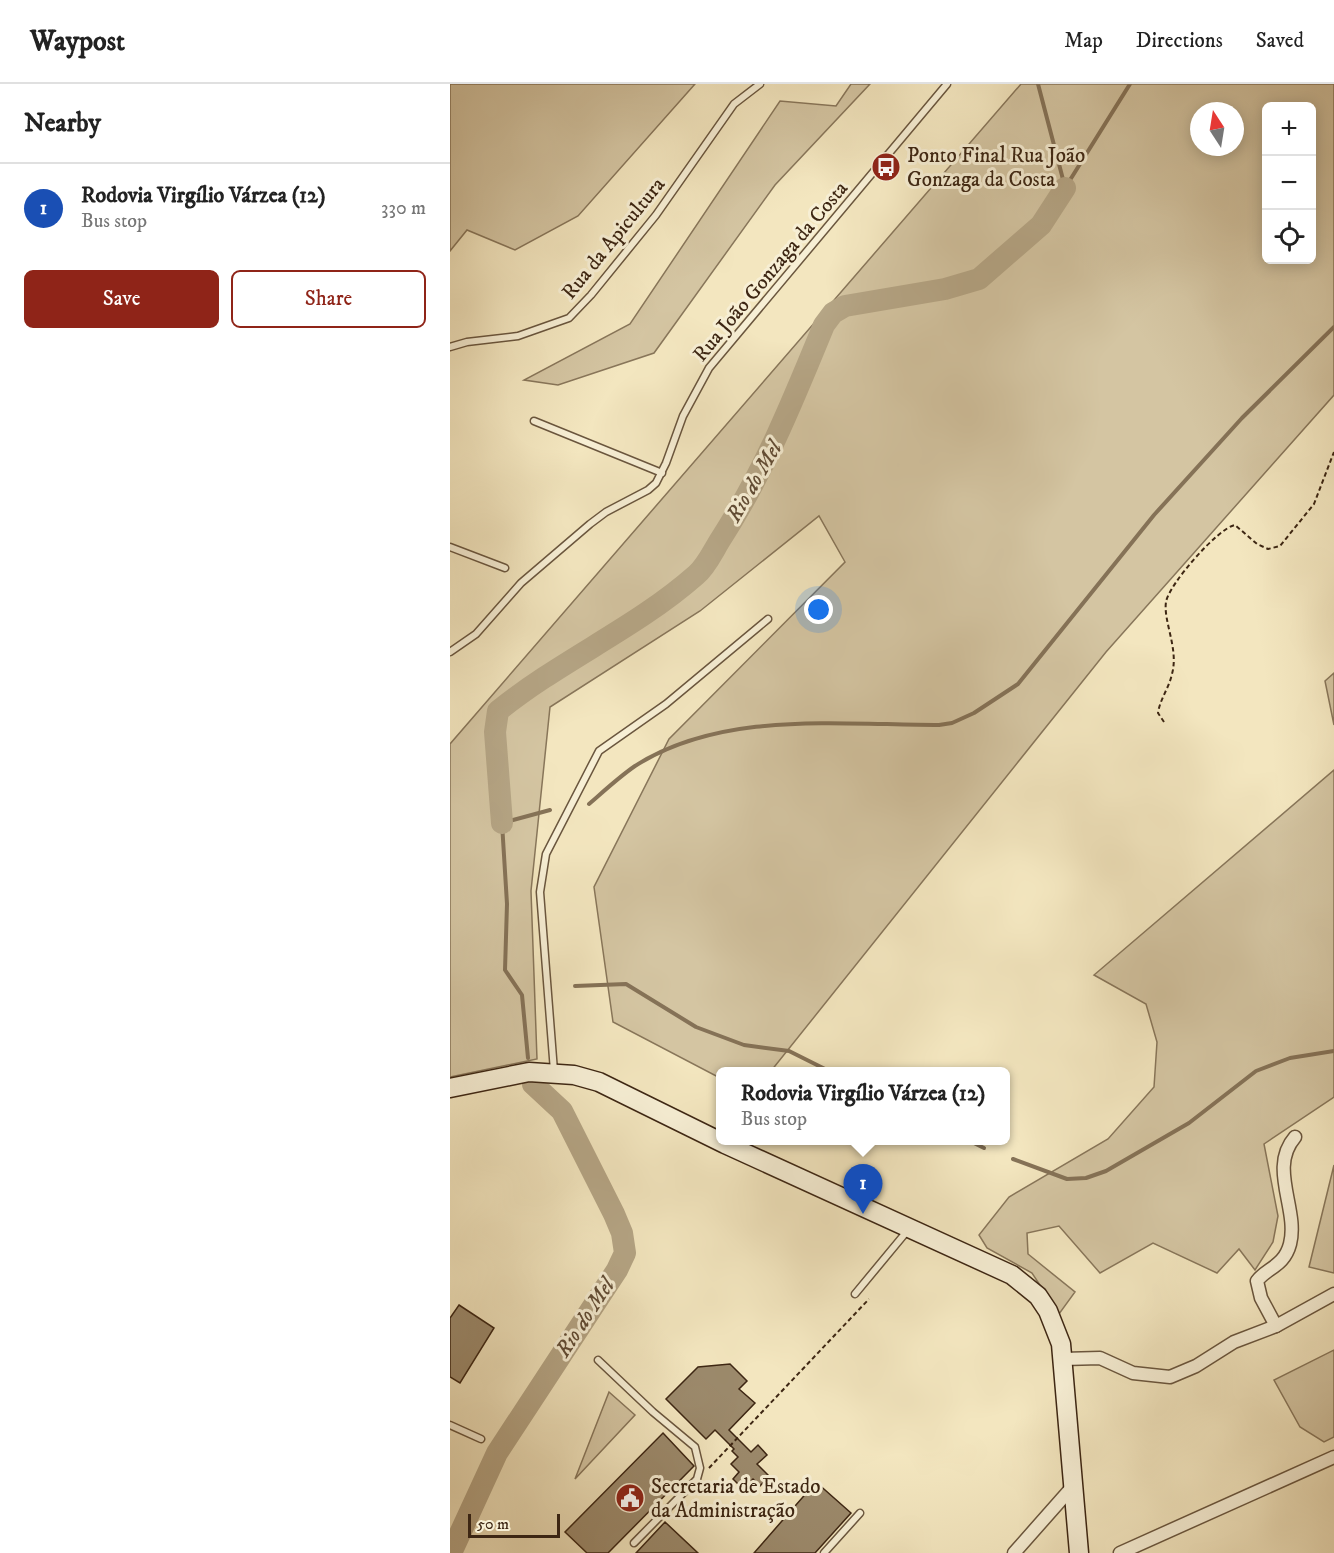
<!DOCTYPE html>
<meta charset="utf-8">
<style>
body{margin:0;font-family:"IM FELL DW Pica",serif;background:#f2f2f2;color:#222}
.controls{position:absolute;right:18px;top:18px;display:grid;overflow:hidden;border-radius:9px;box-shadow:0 3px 15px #0003}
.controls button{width:54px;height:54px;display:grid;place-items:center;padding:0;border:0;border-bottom:2px solid #e0e0e0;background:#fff;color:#222;font:30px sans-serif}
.compass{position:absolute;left:740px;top:18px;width:54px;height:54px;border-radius:50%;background:#fff;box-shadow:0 3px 15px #0003;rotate:348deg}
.scale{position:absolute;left:18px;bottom:15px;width:92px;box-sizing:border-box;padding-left:6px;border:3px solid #3d2613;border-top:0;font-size:16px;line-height:21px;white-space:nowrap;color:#3d2613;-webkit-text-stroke:4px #f7efd5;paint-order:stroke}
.you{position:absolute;left:369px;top:526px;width:21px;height:21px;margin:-15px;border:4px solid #fff;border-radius:50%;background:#1a73e8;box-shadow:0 0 0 9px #1a73e833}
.badge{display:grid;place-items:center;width:39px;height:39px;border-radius:50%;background:#8f2418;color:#fff;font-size:20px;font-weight:700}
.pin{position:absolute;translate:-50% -50px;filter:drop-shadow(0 2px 3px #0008)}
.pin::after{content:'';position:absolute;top:32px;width:21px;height:18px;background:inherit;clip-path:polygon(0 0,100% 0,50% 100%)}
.popup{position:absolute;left:266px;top:983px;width:294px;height:78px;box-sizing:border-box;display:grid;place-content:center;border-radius:9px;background:#fff;filter:drop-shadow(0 2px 4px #0005);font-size:20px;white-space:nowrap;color:#767676}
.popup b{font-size:22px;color:#222}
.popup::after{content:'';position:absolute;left:50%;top:100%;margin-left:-12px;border:12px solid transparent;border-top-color:#fff}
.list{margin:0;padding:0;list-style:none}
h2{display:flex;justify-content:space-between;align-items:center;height:78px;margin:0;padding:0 24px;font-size:26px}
h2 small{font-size:20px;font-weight:400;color:#767676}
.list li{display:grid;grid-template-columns:39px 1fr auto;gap:18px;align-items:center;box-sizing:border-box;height:90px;padding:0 24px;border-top:2px solid #e0e0e0}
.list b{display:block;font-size:22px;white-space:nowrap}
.list p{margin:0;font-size:20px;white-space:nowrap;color:#767676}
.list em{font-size:20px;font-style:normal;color:#767676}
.actions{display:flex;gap:12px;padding:18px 24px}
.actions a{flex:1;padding:14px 0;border:2px solid #8f2418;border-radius:9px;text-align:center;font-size:21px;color:#8f2418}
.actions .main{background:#8f2418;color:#fff}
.icon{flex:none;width:33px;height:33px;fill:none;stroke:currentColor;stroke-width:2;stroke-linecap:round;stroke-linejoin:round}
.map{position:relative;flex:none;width:884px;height:1469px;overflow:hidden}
header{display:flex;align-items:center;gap:36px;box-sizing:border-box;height:84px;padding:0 30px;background:#fff;border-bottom:2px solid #e0e0e0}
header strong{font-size:28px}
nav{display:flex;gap:33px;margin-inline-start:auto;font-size:21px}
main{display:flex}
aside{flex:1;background:#fff}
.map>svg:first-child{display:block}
.green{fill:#d4c5a2;stroke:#88765a;stroke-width:1.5;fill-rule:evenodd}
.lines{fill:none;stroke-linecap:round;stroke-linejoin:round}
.stream{stroke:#857257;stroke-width:4}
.river{stroke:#b5a585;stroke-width:22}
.building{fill:#9c8a6c;stroke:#3d2613;stroke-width:1.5}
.service-casing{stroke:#6a563e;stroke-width:9}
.minor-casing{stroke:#6a563e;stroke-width:15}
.secondary-casing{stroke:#3d2613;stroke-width:21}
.path{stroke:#3d2613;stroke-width:2;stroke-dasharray:4.5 3;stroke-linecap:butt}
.service{stroke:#f7efd5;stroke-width:6}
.minor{stroke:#f7efd5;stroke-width:12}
.secondary{stroke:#f7efd5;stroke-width:18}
.labels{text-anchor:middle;stroke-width:6;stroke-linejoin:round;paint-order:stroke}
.poi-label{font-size:21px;fill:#3d2613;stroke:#f7efd5;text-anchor:start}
.street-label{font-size:21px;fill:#3d2613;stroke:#f7efd5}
.water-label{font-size:22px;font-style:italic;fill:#614c35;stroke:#f7efd5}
</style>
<header>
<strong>Waypost</strong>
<nav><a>Map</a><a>Directions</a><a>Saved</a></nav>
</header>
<main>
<aside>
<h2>Nearby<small></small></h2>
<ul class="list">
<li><span class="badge" style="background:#1a4fb4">1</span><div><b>Rodovia Virgílio Várzea (12)</b><p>Bus stop</p></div><em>330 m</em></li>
</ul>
<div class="actions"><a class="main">Save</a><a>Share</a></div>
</aside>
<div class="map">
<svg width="884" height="1469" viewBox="0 0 884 1469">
<rect width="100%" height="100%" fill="#f3e6bf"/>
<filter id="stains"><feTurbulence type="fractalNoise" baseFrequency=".00333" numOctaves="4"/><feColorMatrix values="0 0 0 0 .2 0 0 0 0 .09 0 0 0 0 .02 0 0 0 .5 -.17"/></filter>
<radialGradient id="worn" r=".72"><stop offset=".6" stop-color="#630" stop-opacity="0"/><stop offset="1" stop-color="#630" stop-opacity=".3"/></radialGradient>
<g class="green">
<path d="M0,0H245L128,132L65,166L17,146L0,167Z"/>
<path d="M401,0H420L325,101L204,269L108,301L74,296L180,240L330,17L386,22Z"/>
<path d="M571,0H884V311L656,568L321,987L270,988V994L163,938L144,803L219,655L395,478L369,432L250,527L100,623L81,807L87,975L0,993V660ZM816,22H862V176H816ZM749,27H785V63H749Z"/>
<path d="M884,589V641L875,597Z"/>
<path d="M884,686V1013L814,1060L828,1132L823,1158L805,1186L789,1165L767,1189L703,1159L650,1189L609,1142L577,1149L578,1170L625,1208L609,1230L582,1189L537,1164L529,1151L559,1113L658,1055L704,1003L707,958L696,920L644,891Z"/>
<path d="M884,1081V1189L859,1183Z"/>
<path d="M884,1266V1353L874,1358L850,1343L824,1296Z"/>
<path d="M159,1308L185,1331L125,1395Z"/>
</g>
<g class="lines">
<g class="stream">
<path d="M588,0L615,103"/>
<path d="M615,104L680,0"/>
<path d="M139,720C154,707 169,693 185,682C273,626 390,641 489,641L502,639L524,629L568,600L704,431L792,334L884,243"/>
<path d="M125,902L176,900L246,943L294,961L339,967L381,988"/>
<path d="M78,974L72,911L55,886L57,820L52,739L100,726"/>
<path d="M518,1056L534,1064"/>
<path d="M563,1075L617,1095L636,1094L656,1087L739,1039L806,987L840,974L884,967"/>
</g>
<g class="river">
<path d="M52,739L45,648L48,627C111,576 186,544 246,491C257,482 264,465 272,453C315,386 344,314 374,241L383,229L395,222L495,205L529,195L591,141L615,104"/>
<path d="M1,1469L47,1369L167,1186L175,1169L172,1149L164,1130L112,1027L83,1000"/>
</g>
</g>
<g class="building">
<path d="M9,1221L44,1244L10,1299L0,1293V1234Z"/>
<path d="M280,1280L297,1297L289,1305L305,1319L279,1346L301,1368L308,1361L317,1371L307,1380L319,1392L310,1402L303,1395L293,1405L283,1395L289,1388L281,1380L288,1373L282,1367L284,1365L265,1346L256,1355L216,1315L248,1283Z"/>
<path d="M213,1349L244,1382L158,1469H137L115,1448Z"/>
<path d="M366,1398L401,1429L365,1469H304Z"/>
<path d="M215,1438L248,1469H186Z"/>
</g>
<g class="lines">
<g class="service-casing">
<g id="service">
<path d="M0,263L17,258L68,252L119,234L141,211L206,131L284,20L310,0"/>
<path d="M84,337L212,389"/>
<path d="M0,463L55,484"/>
<path d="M0,568L26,550L71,499L140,440L156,428L198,406L206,399L216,379L233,332L259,284L497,0"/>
<path d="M104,987L90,808L96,770L149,667L216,620L318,535"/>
<path d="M405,1210L458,1146"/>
<path d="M148,1276L203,1328L245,1363L250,1384L247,1395L184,1459"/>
<path d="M0,1341L31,1355"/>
<path d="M374,1469L410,1429"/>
</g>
</g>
<g class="minor-casing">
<g id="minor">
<path d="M826,1242L811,1214L807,1197C816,1184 834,1183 840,1160C849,1125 818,1084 845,1053"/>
<path d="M613,1275L650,1274L683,1289L720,1293L746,1282L784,1258L826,1242L884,1210"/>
<path d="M564,1469L625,1400"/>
<path d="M670,1469L884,1373"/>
</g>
</g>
<g class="secondary-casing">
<path id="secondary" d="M0,1004L79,988L124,991L149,998L275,1060L562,1191L588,1212L598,1227L611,1260L629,1469"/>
</g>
<g class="path">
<path d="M714,638L708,629C710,615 719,604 722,590C729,565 713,537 716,518C719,500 768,444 785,441L807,460L818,465L830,462L864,420L884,368"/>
<path d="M259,1384L419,1215"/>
</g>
<use href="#service" class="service"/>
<use href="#minor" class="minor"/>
<use href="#secondary" class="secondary"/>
</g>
<defs>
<g id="bus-disc" transform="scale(1.5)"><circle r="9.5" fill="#8f2418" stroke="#f7efd5"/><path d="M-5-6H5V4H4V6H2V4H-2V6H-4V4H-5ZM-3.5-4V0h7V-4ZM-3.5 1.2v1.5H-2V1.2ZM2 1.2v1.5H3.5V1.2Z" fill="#fff"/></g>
<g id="civic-disc" transform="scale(1.5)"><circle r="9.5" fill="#8f2418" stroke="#f7efd5"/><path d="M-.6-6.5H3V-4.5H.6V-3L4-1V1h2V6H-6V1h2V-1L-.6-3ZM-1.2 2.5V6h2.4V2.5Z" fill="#fff"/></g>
</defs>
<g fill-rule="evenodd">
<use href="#bus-disc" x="436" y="83"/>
<use href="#civic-disc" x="180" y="1414"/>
</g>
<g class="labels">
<g class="poi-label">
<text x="457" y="78">Ponto Final Rua João<tspan x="457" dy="24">Gonzaga da Costa</tspan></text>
<text x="201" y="1409">Secretaria de Estado<tspan x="201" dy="24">da Administração</tspan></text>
</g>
<g class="street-label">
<text transform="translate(163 154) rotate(-51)" y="7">Rua da Apicultura</text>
<text transform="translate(320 187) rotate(-50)" y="7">Rua João Gonzaga da Costa</text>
</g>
<g class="water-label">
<text transform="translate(303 397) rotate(-60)" y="8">Rio do Mel</text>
<text transform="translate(134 1233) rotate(-57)" y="8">Rio do Mel</text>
</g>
</g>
<rect width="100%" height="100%" filter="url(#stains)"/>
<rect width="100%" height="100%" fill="url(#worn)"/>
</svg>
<div class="controls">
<button>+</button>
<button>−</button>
<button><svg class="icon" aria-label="locate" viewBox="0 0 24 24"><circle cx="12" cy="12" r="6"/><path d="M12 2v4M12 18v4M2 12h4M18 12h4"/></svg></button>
</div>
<svg class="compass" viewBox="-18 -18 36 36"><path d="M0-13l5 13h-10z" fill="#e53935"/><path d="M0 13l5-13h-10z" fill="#767676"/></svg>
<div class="scale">50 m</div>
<div class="you"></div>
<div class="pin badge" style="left:413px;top:1130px;background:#1a4fb4">1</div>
<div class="popup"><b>Rodovia Virgílio Várzea (12)</b>Bus stop</div>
</div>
</main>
